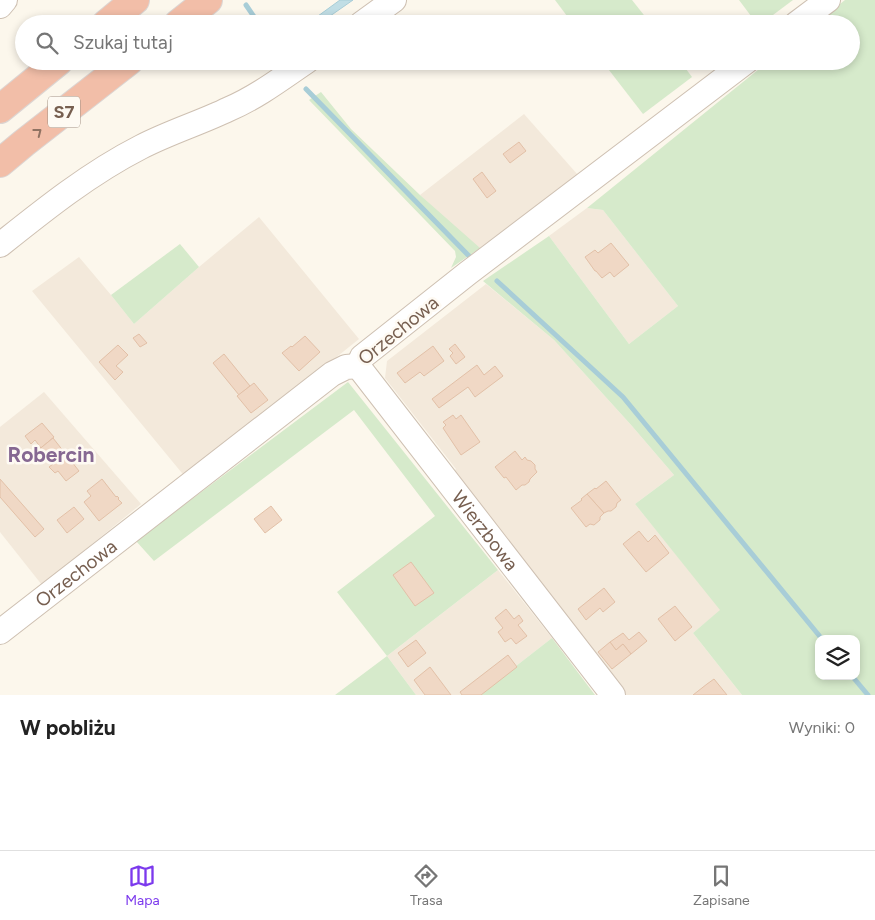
<!DOCTYPE html>
<html lang="pl">
<meta charset="utf-8">
<style>
body{margin:0;font-family:Figtree,sans-serif;background:#f2f2f2;color:#222}
.controls{position:absolute;right:15px;bottom:15px;display:grid;overflow:hidden;border-radius:10px;box-shadow:0 2px 8px #0003}
.controls button{width:45px;height:45px;display:grid;place-items:center;padding:0;border:0;border-bottom:1px solid #e0e0e0;background:#fff;color:#222;font:25px sans-serif}
.list{margin:0;padding:0;list-style:none}
h2{display:flex;justify-content:space-between;align-items:center;height:65px;margin:0;padding:0 20px;font-size:21px}
h2 small{font-size:16px;font-weight:400;color:#767676}
.icon{flex:none;width:28px;height:28px;fill:none;stroke:currentColor;stroke-width:2;stroke-linecap:round;stroke-linejoin:round}
.map{position:relative;flex:none;width:875px;height:695px;overflow:hidden}
.search{position:absolute;background:#fff;box-shadow:0 2px 8px #0003;left:15px;right:15px;top:15px;height:55px;display:flex;align-items:center;gap:12px;box-sizing:border-box;padding:0 18px;border-radius:28px;color:#767676;font-size:19px}
.sheet{height:155px;background:#fff}
nav{display:flex;justify-content:space-around;align-items:center;box-sizing:border-box;height:70px;border-top:1px solid #e0e0e0;background:#fff;font-size:14px;color:#767676}
nav a{display:grid;justify-items:center;gap:2px}
nav .on{color:#7c3aed}
.map>svg:first-child{display:block}
.residential{fill:#f3e9db}
.green{fill:#d6eacb;fill-rule:evenodd}
.water{fill:#c1dee5;stroke:#a8cdd7}
.lines{fill:none;stroke-linecap:round;stroke-linejoin:round}
.stream{stroke:#a8cdd7;stroke-width:5}
.building{fill:#f0d8c5;stroke:#e2c0a7}
.minor-casing{stroke:#cec0b2;stroke-width:26}
.highway-casing{stroke:#dcd5d2;stroke-width:30}
.minor{stroke:#fff;stroke-width:24}
.highway{stroke:#f2bea8;stroke-width:28}
.oneway{stroke:#907262}
.labels{text-anchor:middle;stroke-width:5;stroke-linejoin:round;paint-order:stroke}
.shield{fill:#fefaf3;stroke:#a08e81;stroke-width:1}
.shield-label{font-size:18px;font-weight:bold;fill:#775f50}
.street-label{font-size:19px;fill:#775f50;stroke:#fefaf3}
.quarter-label{font-size:21px;font-weight:bold;fill:#866892;stroke:#fefaf3}
</style>
<div class="map">
<svg width="875" height="695" viewBox="0 0 875 695">
<rect width="100%" height="100%" fill="#fcf7ec"/>
<g class="residential">
<path d="M524,114L578,175L478,249L420,195Z"/>
<path d="M587,208L603,210L678,306L629,344L549,236Z"/>
<path d="M259,217L359,339L186,478L32,291L79,257L111,295L134,324L199,267Z"/>
<path d="M486,284L554,340L632,426L674,475L635,504L721,610L693,633L742,695H626L452,473L456,469L385,378L387,361Z"/>
<path d="M44,392L141,504L42,585L0,532V427Z"/>
<path d="M498,570L552,638L479,695H416L387,656Z"/>
</g>
<g class="green">
<path d="M555,0H632L651,24H573Z"/>
<path d="M739,0H793L761,24H757Z"/>
<path d="M845,0H875V695H742L693,633L720,610L635,504L674,475L632,426L554,340L483,281L549,236L629,344L678,306L603,210L587,208L769,61H851V24H815ZM819,639H856V676H819Z"/>
<path d="M602,61H680L692,77L643,114Z"/>
<path d="M321,92L351,129L420,195L480,248L451,268L456,257L455,251L309,100Z"/>
<path d="M180,244L199,267L134,324L111,295Z"/>
<path d="M348,382L498,570L387,656L416,695H335L387,656L337,592L435,516L354,410L154,561L136,541Z"/>
<path d="M552,638L595,695H479Z"/>
</g>
<path class="water" d="M340,0H353L323,21L319,19L318,16Z"/>
<g class="lines">
<g class="stream">
<path d="M246,5L259,24"/>
<path d="M306,89L470,257"/>
<path d="M497,281L623,397L822,639"/>
<path d="M852,676L868,695"/>
</g>
</g>
<g class="building">
<path d="M519,142L526,151L510,163L503,154Z"/>
<path d="M482,172L496,191L487,198L473,179Z"/>
<path d="M611,243L629,265L614,277L610,272L602,278L596,271H595L585,257L595,250L598,253Z"/>
<path d="M139,334L147,343L140,347L133,338Z"/>
<path d="M305,336L320,352L299,371L282,353L291,346L292,347Z"/>
<path d="M455,344L465,357L456,364L450,356L453,353L449,349Z"/>
<path d="M118,345L128,355L116,366L123,372L115,380L99,362Z"/>
<path d="M433,346L444,361L424,376L420,372L405,383L397,373Z"/>
<path d="M224,354L250,386L239,395L213,363Z"/>
<path d="M477,365L484,375L495,366L503,376L475,397L468,387L439,408L432,399Z"/>
<path d="M254,383L268,400L251,413L237,396Z"/>
<path d="M453,415L456,419L461,415L480,442L461,455L443,428L446,425L443,422Z"/>
<path d="M42,423L54,437L41,448L35,440L31,444L25,436Z"/>
<path d="M53,438L79,471L66,481L58,471L55,473L49,467L53,464L48,458L44,461L37,451Z"/>
<path d="M515,451L522,460L525,457L527,460L531,461L535,465V469L537,472L530,479L529,482L525,485H522L516,490L506,477L504,478L495,467Z"/>
<path d="M0,479L44,529L35,537L0,497Z"/>
<path d="M102,479L116,497L117,496L119,498L118,499L122,503L99,521L84,502L91,496L87,491Z"/>
<path d="M606,481L621,500L617,503L616,507L611,511H608L604,513L587,494L595,488L596,489Z"/>
<path d="M587,494L604,513L600,517V520L594,525L590,524L586,527L571,508L582,500L581,499Z"/>
<path d="M271,506L282,520L265,533L254,519Z"/>
<path d="M74,507L84,519L67,533L57,520Z"/>
<path d="M639,531L648,542L655,535L669,553L646,572L623,544Z"/>
<path d="M411,562L434,593L415,606L393,575Z"/>
<path d="M604,588L615,602L603,612L600,608L586,620L578,609Z"/>
<path d="M675,606L692,627L675,641L658,619Z"/>
<path d="M506,609L514,619L519,615L523,621L518,625L527,636L516,644L511,638L505,642L498,632L503,628L495,618Z"/>
<path d="M639,632L647,641L631,654L623,644L616,650L610,642L623,633L629,640Z"/>
<path d="M416,640L426,653L408,667L398,653Z"/>
<path d="M610,642L616,650L623,644L631,654L612,669L598,652Z"/>
<path d="M508,655L517,667L481,695H462L460,692Z"/>
<path d="M430,667L451,695H425L414,680Z"/>
<path d="M714,679L727,695H693L707,684Z"/>
</g>
<g class="lines">
<g class="minor-casing">
<g id="minor">
<path d="M0,6L5,0"/>
<path d="M361,24L394,0"/>
<path d="M796,24L828,0"/>
<path d="M0,245C45,209 90,173 141,147C170,132 200,123 229,109C257,97 282,78 307,61"/>
<path d="M358,366L362,357L468,273L747,61"/>
<path id="s1" d="M358,366L613,695"/>
<path id="s2" d="M0,632L332,374L346,367L358,366"/>
</g>
</g>
<g class="highway-casing">
<g id="highway">
<path d="M106,24L135,0"/>
<path d="M178,24L208,0"/>
<path d="M0,109L59,61"/>
<path d="M0,163L24,143L129,61"/>
</g>
</g>
<use href="#minor" class="minor"/>
<use href="#highway" class="highway"/>
</g>
<defs><path id="oneway-chevron" d="M-2-3.5L2.5 0L-2 3.5" fill="none" stroke-width="1.6" stroke-linecap="round" stroke-linejoin="round" transform="scale(1.25)"/></defs>
<use class="oneway" href="#oneway-chevron" transform="translate(38 132) rotate(-38)"/>
<g class="labels">
<rect class="shield" x="48" y="96.5" width="32" height="31" rx="4"/>
<g class="shield-label">
<text x="64" y="118">S7</text>
</g>
<g class="street-label">
<text transform="translate(398 330) rotate(-39)" y="7">Orzechowa</text>
<text dy="7" stroke="none"><textPath href="#s1" startOffset="208">Wierzbowa</textPath></text>
<text dy="7" stroke="none"><textPath href="#s2" startOffset="96">Orzechowa</textPath></text>
</g>
<g class="quarter-label">
<text x="51" y="462">Robercin</text>
</g>
</g>
</svg>
<div class="controls">
<button><svg class="icon" aria-label="layers" viewBox="0 0 24 24"><path d="M12 4l9 5-9 5-9-5zM3 14l9 5 9-5"/></svg></button>
</div>
<div class="search"><svg class="icon" aria-label="search" viewBox="0 0 24 24"><circle cx="10" cy="10" r="6"/><path d="M15 15l6 6"/></svg>Szukaj tutaj</div>
</div>
<section class="sheet">
<h2>W pobliżu<small>Wyniki: 0</small></h2>
<ul class="list">
</ul>
</section>
<nav>
<a class="on"><svg class="icon" aria-label="map" viewBox="0 0 24 24"><path d="M3 6l6-2 6 2 6-2v14l-6 2-6-2-6 2zM9 4v14M15 6v14"/></svg>Mapa</a>
<a><svg class="icon" aria-label="directions" viewBox="0 0 24 24"><path d="M12 3l9 9-9 9-9-9zM9 14v-3h6M13 9l2 2-2 2"/></svg>Trasa</a>
<a><svg class="icon" aria-label="saved" viewBox="0 0 24 24"><path d="M7 4h10v16l-5-4-5 4z"/></svg>Zapisane</a>
</nav>
